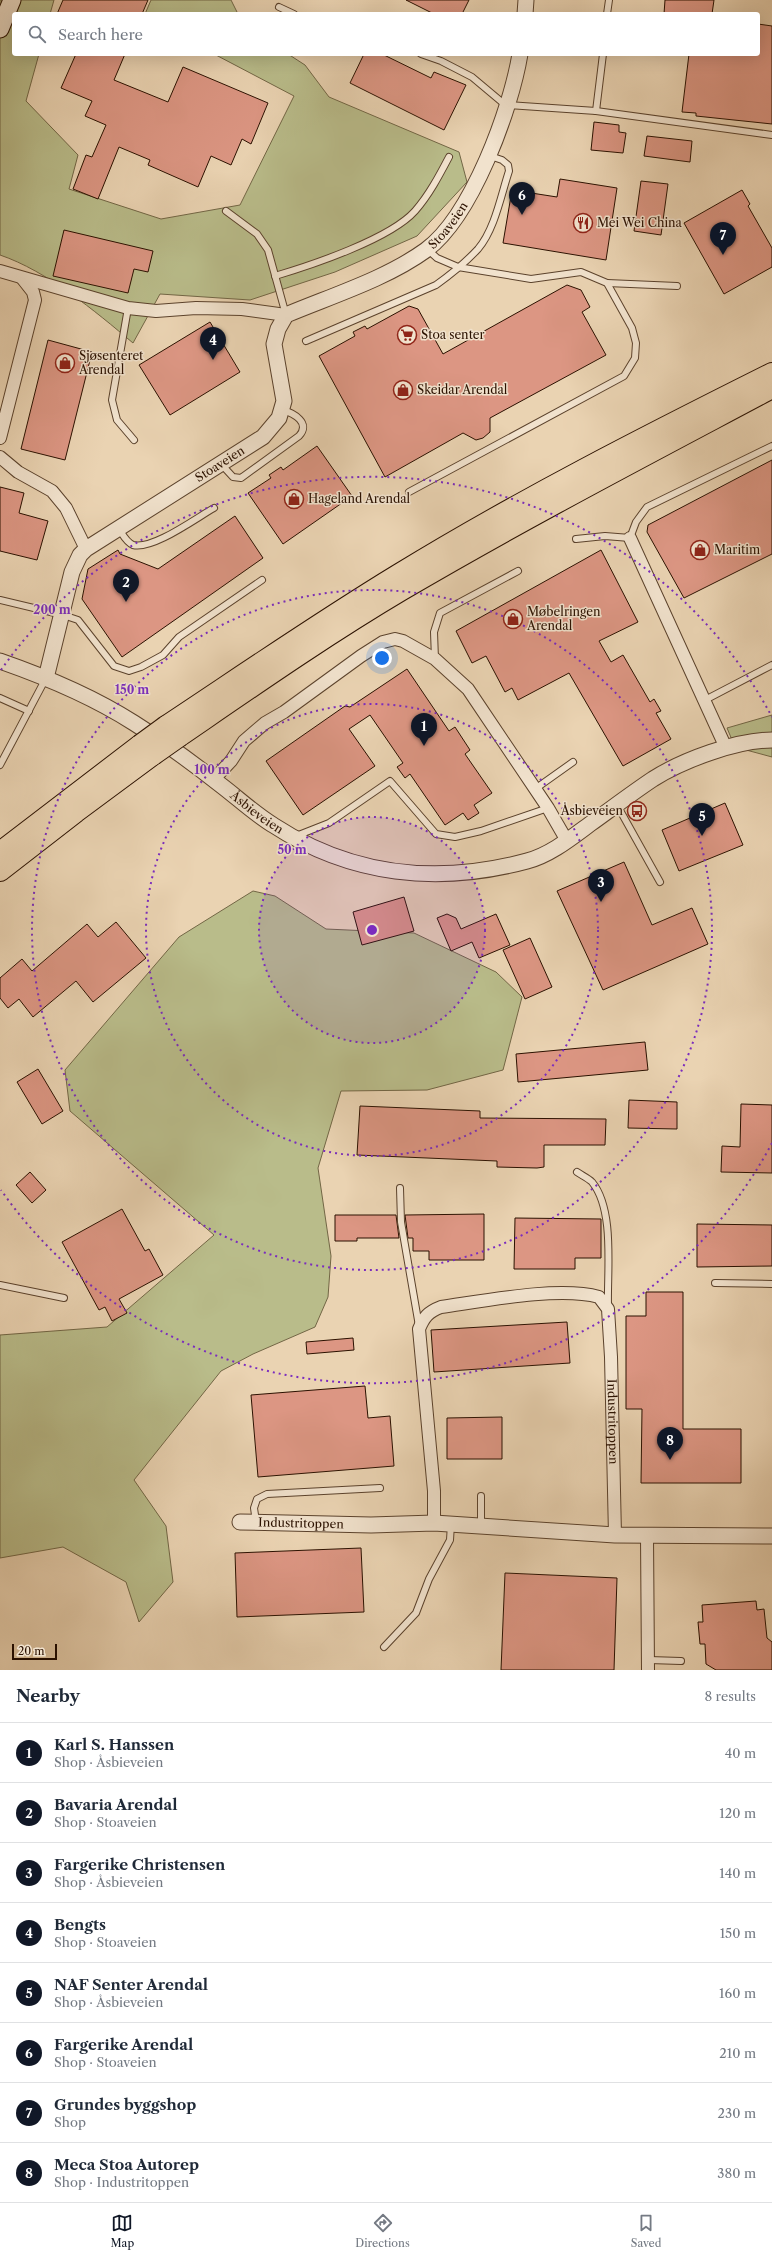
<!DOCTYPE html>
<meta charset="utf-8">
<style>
body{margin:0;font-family:"Libre Caslon Text",serif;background:#f6f6f7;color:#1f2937}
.scale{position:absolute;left:12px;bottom:10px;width:45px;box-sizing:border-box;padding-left:4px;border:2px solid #2b1100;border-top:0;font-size:11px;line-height:14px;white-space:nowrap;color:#2b1100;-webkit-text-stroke:3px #f1e2cd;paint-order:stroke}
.you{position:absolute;left:382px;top:658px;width:14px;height:14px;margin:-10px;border:3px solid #fff;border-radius:50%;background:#1a73e8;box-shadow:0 0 0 6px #1a73e833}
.badge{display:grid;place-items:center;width:26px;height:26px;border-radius:50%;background:#111827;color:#fff;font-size:13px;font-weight:700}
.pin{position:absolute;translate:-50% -33px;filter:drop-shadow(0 1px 2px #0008)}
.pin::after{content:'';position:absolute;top:21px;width:14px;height:12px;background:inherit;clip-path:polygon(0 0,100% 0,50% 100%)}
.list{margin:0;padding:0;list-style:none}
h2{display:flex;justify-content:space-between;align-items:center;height:52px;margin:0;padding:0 16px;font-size:17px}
h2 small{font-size:13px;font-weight:400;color:#747a83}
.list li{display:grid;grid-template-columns:26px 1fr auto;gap:12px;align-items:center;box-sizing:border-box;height:60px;padding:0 16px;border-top:1px solid #e0e1e3}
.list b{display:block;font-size:15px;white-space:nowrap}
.list p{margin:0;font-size:13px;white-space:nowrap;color:#747a83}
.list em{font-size:13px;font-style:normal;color:#747a83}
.icon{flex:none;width:22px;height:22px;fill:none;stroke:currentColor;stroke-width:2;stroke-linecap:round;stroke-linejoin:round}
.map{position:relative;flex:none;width:772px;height:1670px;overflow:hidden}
.search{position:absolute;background:#fff;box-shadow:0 4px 16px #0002;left:12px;right:12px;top:12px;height:44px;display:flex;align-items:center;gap:10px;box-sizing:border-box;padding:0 14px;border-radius:4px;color:#747a83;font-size:15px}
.sheet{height:532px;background:#fff}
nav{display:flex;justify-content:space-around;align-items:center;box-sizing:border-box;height:56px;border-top:1px solid #e0e1e3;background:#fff;font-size:11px;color:#747a83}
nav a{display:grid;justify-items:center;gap:2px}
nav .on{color:#111827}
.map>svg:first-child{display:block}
.green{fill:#b9bc8a;stroke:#726645}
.building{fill:#dc9683;stroke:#2b1100}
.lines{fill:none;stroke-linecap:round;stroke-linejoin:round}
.service-casing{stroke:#5b422c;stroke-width:8}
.minor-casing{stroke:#5b422c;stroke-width:14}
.tertiary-casing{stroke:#5b422c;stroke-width:17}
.secondary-casing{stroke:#2b1100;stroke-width:19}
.trunk-casing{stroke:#2b1100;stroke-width:22}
.service{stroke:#f1e2cd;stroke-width:6}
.minor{stroke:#f1e2cd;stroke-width:12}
.tertiary{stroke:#f1e2cd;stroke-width:15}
.secondary{stroke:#f1e2cd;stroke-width:17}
.trunk{stroke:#ead3b2;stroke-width:20}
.trunk-bridge-casing{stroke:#2b1100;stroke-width:22;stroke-linecap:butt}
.trunk-bridge{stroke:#ead3b2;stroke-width:20}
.ring{fill:none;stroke:#7b2cbf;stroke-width:2;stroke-dasharray:2 4}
.labels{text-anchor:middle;stroke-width:3;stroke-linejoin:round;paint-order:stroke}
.poi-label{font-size:12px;fill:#2b1100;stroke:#f1e2cd;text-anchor:start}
.street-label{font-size:12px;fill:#2b1100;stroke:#f1e2cd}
.centre{fill:#7b2cbf;stroke:#f1e2cd;stroke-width:2}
.ring-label{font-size:12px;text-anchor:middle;font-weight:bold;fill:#7b2cbf;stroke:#f1e2cd;stroke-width:3;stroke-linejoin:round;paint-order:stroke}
</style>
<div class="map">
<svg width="772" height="1670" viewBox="0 0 772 1670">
<rect width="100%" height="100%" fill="#ead3b2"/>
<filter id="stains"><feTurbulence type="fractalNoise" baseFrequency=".005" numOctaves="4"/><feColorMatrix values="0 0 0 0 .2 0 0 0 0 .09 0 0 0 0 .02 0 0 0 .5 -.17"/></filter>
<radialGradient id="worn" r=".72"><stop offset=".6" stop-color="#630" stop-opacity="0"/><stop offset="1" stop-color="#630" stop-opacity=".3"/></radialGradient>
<g class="green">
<path d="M0,0H54L50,14H14V54H39L26,101L78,155L69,189L161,219L240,205L294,96L214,54H288L305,65L329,97L459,152L467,182L417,236L335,272L250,300L160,294L133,343C95,311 47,271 0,255Z"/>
<path d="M151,0H231L238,14H145Z"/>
<path d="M772,715V757L735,747L727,728Z"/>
<path d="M253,891L275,896L326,929L414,933L496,972L522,997L503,1070L427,1090L341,1091L318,1168L331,1256L328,1297L315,1327L253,1354L221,1371L134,1480L166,1526L173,1582L139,1622L126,1582L63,1547L0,1558V1335L107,1327L214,1235L70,1111L65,1070L179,937Z"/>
</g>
<g class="building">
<path d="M63,0H148L142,14H57Z"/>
<path d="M406,0H469L462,14H434Z"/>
<path d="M665,0H714L712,14H664Z"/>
<path d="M758,24L772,26V124L696,116V113L682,112L689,54H758Z"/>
<path d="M76,54H125L114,80L168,102L183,67L268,103L251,144L242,139L231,165L211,156L198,187L148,165L150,160L119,147L98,199L73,189L86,155L92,157L106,125L85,116L92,101L61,88Z"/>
<path d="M364,54H382L431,78L434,72L466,85L444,130L350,83Z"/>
<path d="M594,122L619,125V132L626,133L623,153L591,150Z"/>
<path d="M647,136L692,141L690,162L644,156Z"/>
<path d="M560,179L617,188L606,260L503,243L512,190L557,197Z"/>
<path d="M641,181L668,184L661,235L634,231Z"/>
<path d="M742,190L750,204L748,206L772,248V267L724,294L684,223Z"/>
<path d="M64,230L153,251L148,272L134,269L128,293L53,276Z"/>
<path d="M567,285L581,290L590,307L582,312L606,355L490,418V432L483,438L476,440L463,433L385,477L319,356L355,336L353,332L365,326L367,329L409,306L418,309L443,354Z"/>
<path d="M210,322L240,372L170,415L139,365Z"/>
<path d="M48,340L92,352L65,460L21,449Z"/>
<path d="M317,446L352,496L283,544L248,493L271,478L269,475L281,467L283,470Z"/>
<path d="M772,460V554L684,598L647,532L648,525Z"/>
<path d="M0,487L24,493L19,513L48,521L37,560L0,551Z"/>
<path d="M235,516L263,558L122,657L82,599L88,569L118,550L120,554L158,569Z"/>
<path d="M601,550L638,622L599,641L611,662L623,655L650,702L654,699L661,711L656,713L671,739L623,766L569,673L518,700L512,688L505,692L486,656L472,663L456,631Z"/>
<path d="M407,669L449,731L455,727L470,750L465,754L492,793L474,805L479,813L468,820L463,813L445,825L410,774L405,778L397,767L403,763L370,715L349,729L375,766L303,815L266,761L345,706L350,707Z"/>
<path d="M725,803L743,845L679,871L662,830Z"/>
<path d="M624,862L652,925L692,908L708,944L603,990L557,891Z"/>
<path d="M404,897L414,931L362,945L353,912Z"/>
<path d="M447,914L456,918L461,929L496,914L510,945L479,958L472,942L451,951L437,918Z"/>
<path d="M116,922L146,958L93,1002L76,981L33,1017L19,999L8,1008L0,998V978L22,959L32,971L87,924L98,937Z"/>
<path d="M530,938L552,987L525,999L503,950Z"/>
<path d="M645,1042L648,1070L518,1082L516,1054Z"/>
<path d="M38,1069L63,1111L42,1124L17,1082Z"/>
<path d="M629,1100L677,1102V1129L628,1128Z"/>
<path d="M741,1104L772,1105V1173L721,1172L722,1146L740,1147Z"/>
<path d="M360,1106L480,1111V1118L606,1119L605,1145H544V1167L537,1168L497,1167V1161L357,1155Z"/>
<path d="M30,1172L46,1190L32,1203L16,1185Z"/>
<path d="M122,1209L145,1251L149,1249L163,1275L119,1299L127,1313L112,1321L105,1307L99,1310L62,1242Z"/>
<path d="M484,1214V1260H429V1251H413V1238H408L405,1215Z"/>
<path d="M335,1215H396L399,1238H357V1241H335Z"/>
<path d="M515,1218L601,1219V1258H575V1269H514Z"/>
<path d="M697,1224L772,1225V1266L697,1267Z"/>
<path d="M646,1292H683V1429H741V1483H641L642,1409H626V1316H646Z"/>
<path d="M567,1322L570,1363L434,1372L431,1330Z"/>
<path d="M353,1338L354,1350L307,1354L306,1342Z"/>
<path d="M365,1386L368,1418L390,1416L394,1466L258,1477L251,1395Z"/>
<path d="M502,1417V1459H447V1418Z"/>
<path d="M361,1548L364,1612L237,1617L235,1553Z"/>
<path d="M505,1573L617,1578L614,1670H501Z"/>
<path d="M756,1601L757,1610L764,1609L767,1638L772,1642V1670H716L706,1664L705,1644H700L698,1622H703L702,1605Z"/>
</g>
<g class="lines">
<g class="service-casing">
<g id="service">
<path d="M279,7L294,14"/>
<path d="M607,14L609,0"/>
<path d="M421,54L441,61L472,77L503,103L507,105L596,111L772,135"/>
<path d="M596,111L603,54"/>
<path d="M226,211L257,234L268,250L286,315"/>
<path d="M275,276C312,265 390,239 415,211C429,195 439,176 449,157"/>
<path d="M607,283L677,286"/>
<path d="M128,308L112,400L117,420L134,440"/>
<path d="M306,341L436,285C450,275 466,262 478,249C495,229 501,195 509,171L508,165L502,160L490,156"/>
<path d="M221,464L233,477L241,478L299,436C311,423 294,413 282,410"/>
<path d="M409,492L624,376L635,358L636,343L632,328L607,283L581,272L531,279L458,267L437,258L427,249"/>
<path d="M119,529C123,535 126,542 133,545C153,550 196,518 214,508"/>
<path d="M576,539L605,536L630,538L636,522L647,507L772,446"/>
<path d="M0,600L63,615L78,620L114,666L129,671L141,667L163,655L179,637L262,580"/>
<path d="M435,659L434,632L440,613L518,571"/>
<path d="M0,698L29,711"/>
<path d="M705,700L772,665"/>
<path d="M0,765L46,678"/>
<path d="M535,789L573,762"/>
<path d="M617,805L660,882"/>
<path d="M296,836L329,823L390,781L436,834L455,837L481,831L548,808"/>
<path d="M577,1172C581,1175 588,1178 592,1182C615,1210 607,1271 608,1306"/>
<path d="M400,1188L401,1222L419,1326"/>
<path d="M715,1283L772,1284"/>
<path d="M0,1285L64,1298"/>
<path d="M256,1522L254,1508L257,1499L267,1494L380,1488"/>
<path d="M481,1526V1496"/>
<path d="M384,1647L416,1613L429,1579L450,1540L451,1524"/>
<path d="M649,1660L681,1661"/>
</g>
</g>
<g class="minor-casing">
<g id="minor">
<path d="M0,271L128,308L156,311L196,308L242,309L286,315"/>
<path d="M0,438L35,300L33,292L22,278"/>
<path d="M0,457L18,472L52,491L66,508L86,549"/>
<path d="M630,538L726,748"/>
<path d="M214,779L231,761L244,741L265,723L284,712L361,656L383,642L395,639L403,641L435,659L468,689L548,808L567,841"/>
<path id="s1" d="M434,1523V1491L419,1329C424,1317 428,1312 441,1307C483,1301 559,1286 599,1297L608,1309L611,1357L615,1535"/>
<path d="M647,1536L648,1670"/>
</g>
</g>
<g class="tertiary-casing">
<g id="tertiary">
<path d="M525,14L526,0"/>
<path id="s2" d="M0,661C46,677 92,696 134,723C164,742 194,764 222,786C239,799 255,814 273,825C351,876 438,885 527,861C550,855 571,838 590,824C611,809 632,793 653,779C683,760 737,740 772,740"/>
<path id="s3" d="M46,678L72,572L80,555L86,549L263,437L279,418L284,401L274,344L278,329L286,315C331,296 386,279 426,250C472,216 511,109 520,54"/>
<path id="s4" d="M240,1522L371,1525L434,1523L615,1535L772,1536"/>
</g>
</g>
<g class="secondary-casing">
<path id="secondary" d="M0,29L12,0"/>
</g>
<g class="trunk-casing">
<g id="trunk">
<path d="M166,726C243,675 320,622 399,574C520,500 646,436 772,373"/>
<path d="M180,736C253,686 326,635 402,590C523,519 648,454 772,388"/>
<path d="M0,852L140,745"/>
<path d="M0,871L76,812L153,755"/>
</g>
</g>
<use href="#service" class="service"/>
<use href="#minor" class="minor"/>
<use href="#tertiary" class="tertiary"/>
<use href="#secondary" class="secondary"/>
<use href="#trunk" class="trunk"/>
<g class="trunk-bridge-casing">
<g id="trunk-bridge">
<path d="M140,745L166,726"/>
<path d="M153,755L180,736"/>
</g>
</g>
<use href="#trunk-bridge" class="trunk-bridge"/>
</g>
<circle cx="372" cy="930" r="113" fill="#7b2cbf" fill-opacity=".12"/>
<g class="ring">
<circle cx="372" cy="930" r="113"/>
<circle cx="372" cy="930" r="226"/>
<circle cx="372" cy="930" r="340"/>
<path d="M772 1143A453 453 0 0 1 1 1190M1 670A453 453 0 0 1 772 717"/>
</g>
<defs>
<g id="restaurant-ring" transform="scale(1)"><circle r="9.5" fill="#f1e2cd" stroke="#8f2418" stroke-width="1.5"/><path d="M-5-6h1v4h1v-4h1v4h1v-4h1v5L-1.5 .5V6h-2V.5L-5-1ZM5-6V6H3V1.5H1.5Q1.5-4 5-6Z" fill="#8f2418"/></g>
<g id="supermarket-ring" transform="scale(1)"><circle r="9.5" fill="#f1e2cd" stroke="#8f2418" stroke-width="1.5"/><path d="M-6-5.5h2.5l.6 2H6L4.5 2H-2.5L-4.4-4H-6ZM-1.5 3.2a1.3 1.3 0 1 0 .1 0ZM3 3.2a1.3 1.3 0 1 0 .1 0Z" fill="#8f2418"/></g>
<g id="shop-ring" transform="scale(1)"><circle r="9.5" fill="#f1e2cd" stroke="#8f2418" stroke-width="1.5"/><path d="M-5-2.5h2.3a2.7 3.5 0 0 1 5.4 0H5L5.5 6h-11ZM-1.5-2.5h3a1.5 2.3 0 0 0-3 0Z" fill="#8f2418"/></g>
<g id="bus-ring" transform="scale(1)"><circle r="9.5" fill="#f1e2cd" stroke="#8f2418" stroke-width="1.5"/><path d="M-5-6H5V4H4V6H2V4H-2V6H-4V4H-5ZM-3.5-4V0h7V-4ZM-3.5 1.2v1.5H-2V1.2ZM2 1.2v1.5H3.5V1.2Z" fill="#8f2418"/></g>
</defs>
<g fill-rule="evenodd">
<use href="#restaurant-ring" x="583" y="223"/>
<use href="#supermarket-ring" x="407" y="335"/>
<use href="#shop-ring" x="65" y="363"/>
<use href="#shop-ring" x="403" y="390"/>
<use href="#shop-ring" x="294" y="499"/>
<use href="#shop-ring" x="700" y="550"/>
<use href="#shop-ring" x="513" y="619"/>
<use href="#bus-ring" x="637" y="811"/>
</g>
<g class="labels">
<g class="poi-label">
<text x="597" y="227">Mei Wei China</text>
<text x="421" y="339">Stoa senter</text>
<text x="79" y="360">Sjøsenteret<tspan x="79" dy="14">Arendal</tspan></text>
<text x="417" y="394">Skeidar Arendal</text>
<text x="308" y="503">Hageland Arendal</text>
<text x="714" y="554">Maritim</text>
<text x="527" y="616">Møbelringen<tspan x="527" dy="14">Arendal</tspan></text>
<text x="623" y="815" text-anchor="end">Åsbieveien</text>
</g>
<g class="street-label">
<text dy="4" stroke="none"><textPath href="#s3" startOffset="666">Stoaveien</textPath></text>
<text dy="4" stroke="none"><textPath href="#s3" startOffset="295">Stoaveien</textPath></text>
<text dy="4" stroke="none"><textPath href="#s2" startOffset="300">Åsbieveien</textPath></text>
<text dy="4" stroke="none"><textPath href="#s1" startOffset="514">Industritoppen</textPath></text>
<text dy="4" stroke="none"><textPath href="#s4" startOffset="61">Industritoppen</textPath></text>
</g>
</g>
<circle cx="372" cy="930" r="6" class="centre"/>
<g class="ring-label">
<text x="52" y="614">200 m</text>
<text x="132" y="694">150 m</text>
<text x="212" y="774">100 m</text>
<text x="292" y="854">50 m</text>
</g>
<rect width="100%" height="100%" filter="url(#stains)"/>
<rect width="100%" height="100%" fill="url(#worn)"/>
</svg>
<div class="scale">20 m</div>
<div class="you"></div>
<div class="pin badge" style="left:424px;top:746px">1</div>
<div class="pin badge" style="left:126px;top:602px">2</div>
<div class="pin badge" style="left:601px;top:902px">3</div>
<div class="pin badge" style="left:213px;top:360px">4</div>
<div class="pin badge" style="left:702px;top:836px">5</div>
<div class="pin badge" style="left:522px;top:215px">6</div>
<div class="pin badge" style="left:723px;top:255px">7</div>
<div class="pin badge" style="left:670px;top:1460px">8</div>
<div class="search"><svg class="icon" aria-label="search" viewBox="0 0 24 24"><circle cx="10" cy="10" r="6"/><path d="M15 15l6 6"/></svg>Search here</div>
</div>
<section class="sheet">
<h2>Nearby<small>8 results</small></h2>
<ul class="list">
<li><span class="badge">1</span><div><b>Karl S. Hanssen</b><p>Shop · Åsbieveien</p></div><em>40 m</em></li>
<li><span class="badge">2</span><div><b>Bavaria Arendal</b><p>Shop · Stoaveien</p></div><em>120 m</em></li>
<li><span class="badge">3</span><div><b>Fargerike Christensen</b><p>Shop · Åsbieveien</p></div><em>140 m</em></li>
<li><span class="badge">4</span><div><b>Bengts</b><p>Shop · Stoaveien</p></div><em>150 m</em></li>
<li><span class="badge">5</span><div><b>NAF Senter Arendal</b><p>Shop · Åsbieveien</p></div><em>160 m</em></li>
<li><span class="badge">6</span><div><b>Fargerike Arendal</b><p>Shop · Stoaveien</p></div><em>210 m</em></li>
<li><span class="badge">7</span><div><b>Grundes byggshop</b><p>Shop</p></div><em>230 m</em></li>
<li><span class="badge">8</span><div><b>Meca Stoa Autorep</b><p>Shop · Industritoppen</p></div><em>380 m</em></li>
</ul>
</section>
<nav>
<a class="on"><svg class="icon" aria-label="map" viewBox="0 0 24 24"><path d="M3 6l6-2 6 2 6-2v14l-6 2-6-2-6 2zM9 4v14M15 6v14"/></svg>Map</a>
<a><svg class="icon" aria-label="directions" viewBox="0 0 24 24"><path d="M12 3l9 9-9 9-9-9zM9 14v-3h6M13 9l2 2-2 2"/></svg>Directions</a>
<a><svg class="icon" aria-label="saved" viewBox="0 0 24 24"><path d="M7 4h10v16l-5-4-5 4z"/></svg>Saved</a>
</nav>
